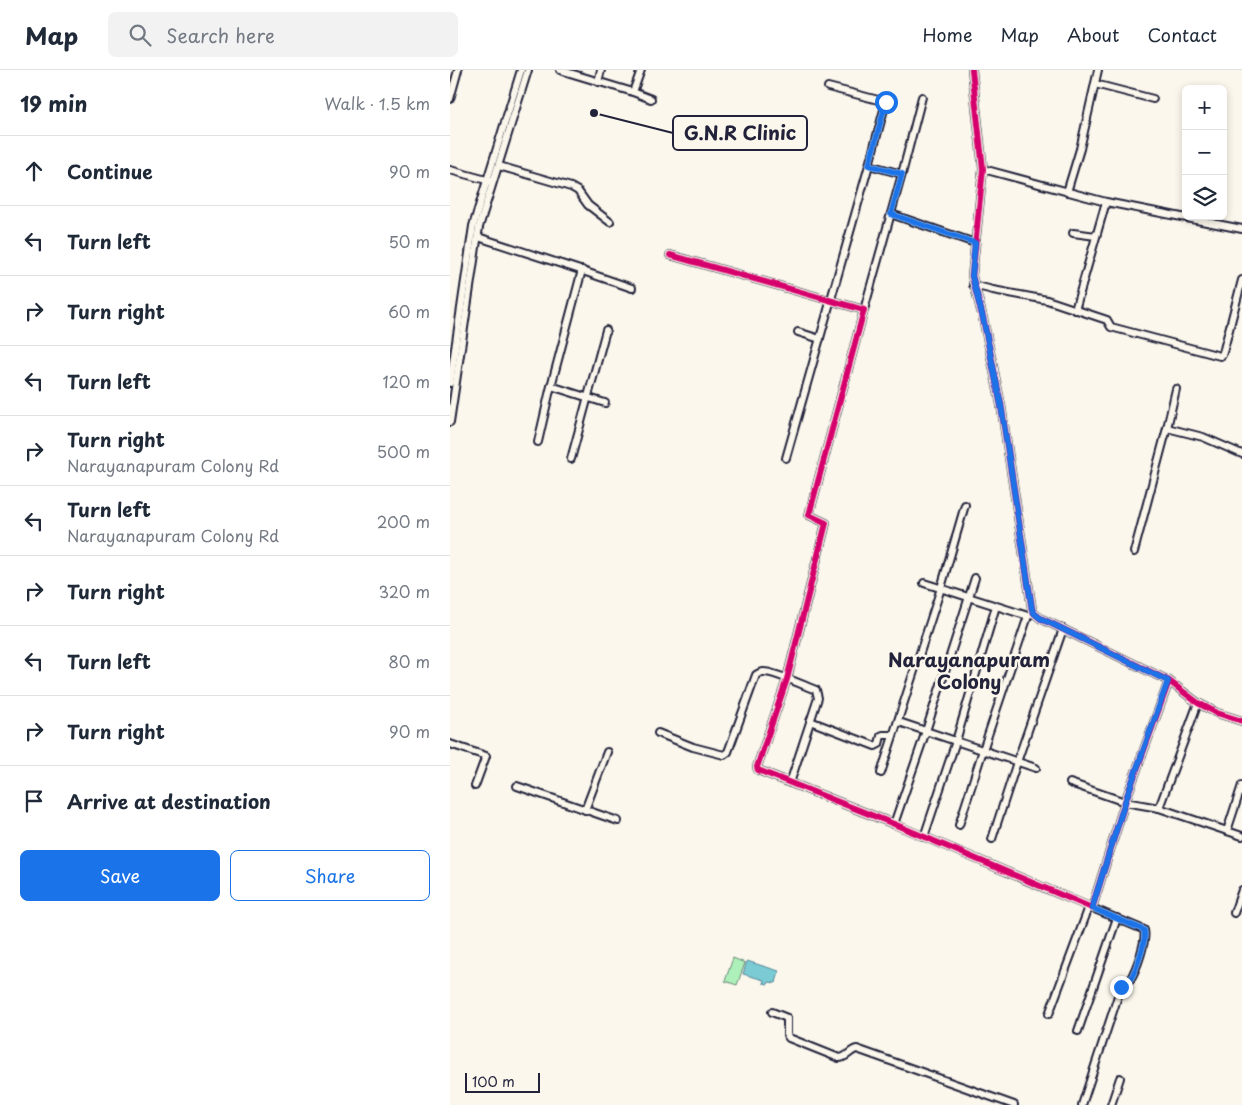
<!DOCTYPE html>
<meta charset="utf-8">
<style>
body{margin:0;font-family:"Playpen Sans",sans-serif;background:#f2f2f3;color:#1f2937}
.controls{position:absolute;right:15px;top:15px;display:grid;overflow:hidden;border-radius:8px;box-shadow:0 2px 8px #0003}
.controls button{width:45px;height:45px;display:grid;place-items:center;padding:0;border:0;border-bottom:1px solid #e0e1e3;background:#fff;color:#1f2937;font:25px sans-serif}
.scale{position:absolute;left:15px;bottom:12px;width:75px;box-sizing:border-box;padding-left:5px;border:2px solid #22223b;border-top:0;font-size:14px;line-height:18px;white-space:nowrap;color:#22223b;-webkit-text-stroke:4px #fbf7ec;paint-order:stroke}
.stop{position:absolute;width:15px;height:15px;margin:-11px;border:4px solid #1a73e8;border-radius:50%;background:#fff}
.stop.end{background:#1a73e8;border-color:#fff;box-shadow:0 1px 5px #0008}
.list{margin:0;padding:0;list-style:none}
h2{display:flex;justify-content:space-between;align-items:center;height:65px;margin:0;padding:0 20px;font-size:21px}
h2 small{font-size:16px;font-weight:400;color:#747a83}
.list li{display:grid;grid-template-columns:32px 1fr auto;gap:15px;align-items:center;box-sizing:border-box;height:70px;padding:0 20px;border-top:1px solid #e0e1e3}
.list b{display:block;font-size:19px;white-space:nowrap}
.list p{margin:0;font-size:16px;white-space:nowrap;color:#747a83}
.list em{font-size:16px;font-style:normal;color:#747a83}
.actions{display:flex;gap:10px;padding:15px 20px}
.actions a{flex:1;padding:11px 0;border:1px solid #1a73e8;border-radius:8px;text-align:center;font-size:18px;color:#1a73e8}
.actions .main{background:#1a73e8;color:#fff}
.icon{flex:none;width:28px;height:28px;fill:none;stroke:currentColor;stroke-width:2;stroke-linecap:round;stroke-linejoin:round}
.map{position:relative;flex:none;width:792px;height:1035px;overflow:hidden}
header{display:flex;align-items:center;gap:30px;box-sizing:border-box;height:70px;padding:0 25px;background:#fff;border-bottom:1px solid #e0e1e3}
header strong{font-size:24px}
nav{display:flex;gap:28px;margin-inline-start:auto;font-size:18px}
.search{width:350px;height:45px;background:#f2f2f3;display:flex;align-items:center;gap:12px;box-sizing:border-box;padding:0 18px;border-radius:8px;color:#747a83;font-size:19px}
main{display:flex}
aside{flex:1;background:#fff}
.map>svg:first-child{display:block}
.green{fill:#aef0b9;stroke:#68897a}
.water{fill:#7acbd4;stroke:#578797}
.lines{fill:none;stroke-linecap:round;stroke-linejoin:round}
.minor-casing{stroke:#22223b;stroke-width:10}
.minor{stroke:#fbf7ec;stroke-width:6}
.cycleway-casing{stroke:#fbf7ec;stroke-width:9}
.cycleway{stroke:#d6006c;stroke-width:6}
.route{stroke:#1a73e8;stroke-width:6}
.labels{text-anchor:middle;stroke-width:5;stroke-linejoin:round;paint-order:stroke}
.neighbourhood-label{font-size:19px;font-weight:bold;fill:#22223b;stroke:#fbf7ec}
.leader{fill:none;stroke:#22223b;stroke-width:2}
.callout-dot{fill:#22223b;stroke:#fbf7ec;stroke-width:2}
.callout{fill:#fbf7ec;stroke:#22223b;stroke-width:2}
.callout-label{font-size:19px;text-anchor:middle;font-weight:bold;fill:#22223b}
</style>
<header>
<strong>Map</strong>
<div class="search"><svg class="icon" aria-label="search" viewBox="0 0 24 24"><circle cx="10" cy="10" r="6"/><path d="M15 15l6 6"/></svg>Search here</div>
<nav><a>Home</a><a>Map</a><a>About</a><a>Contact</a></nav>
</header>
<main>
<aside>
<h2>19 min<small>Walk · 1.5 km</small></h2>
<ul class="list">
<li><svg class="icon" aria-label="ahead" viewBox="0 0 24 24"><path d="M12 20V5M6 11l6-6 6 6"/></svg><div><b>Continue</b></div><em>90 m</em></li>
<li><svg class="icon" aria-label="left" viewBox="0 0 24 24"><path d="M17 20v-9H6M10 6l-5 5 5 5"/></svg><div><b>Turn left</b></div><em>50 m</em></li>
<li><svg class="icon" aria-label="right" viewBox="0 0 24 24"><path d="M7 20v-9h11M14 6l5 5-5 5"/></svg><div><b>Turn right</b></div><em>60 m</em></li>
<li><svg class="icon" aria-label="left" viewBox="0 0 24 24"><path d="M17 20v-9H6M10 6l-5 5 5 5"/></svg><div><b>Turn left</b></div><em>120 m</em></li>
<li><svg class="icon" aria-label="right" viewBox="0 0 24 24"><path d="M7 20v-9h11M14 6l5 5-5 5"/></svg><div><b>Turn right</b><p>Narayanapuram Colony Rd</p></div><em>500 m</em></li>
<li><svg class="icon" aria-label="left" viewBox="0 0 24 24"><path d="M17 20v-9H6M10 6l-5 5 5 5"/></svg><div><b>Turn left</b><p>Narayanapuram Colony Rd</p></div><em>200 m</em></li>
<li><svg class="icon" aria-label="right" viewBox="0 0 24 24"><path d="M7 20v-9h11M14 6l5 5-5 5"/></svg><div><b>Turn right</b></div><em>320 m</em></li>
<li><svg class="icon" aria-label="left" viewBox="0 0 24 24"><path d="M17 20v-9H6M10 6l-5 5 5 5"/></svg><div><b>Turn left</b></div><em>80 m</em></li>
<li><svg class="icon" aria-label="right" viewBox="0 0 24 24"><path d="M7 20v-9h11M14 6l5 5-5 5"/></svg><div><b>Turn right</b></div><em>90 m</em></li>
<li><svg class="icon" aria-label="arrive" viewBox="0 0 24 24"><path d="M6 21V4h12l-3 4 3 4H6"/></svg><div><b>Arrive at destination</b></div></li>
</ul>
<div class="actions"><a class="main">Save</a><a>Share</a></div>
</aside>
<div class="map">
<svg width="792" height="1035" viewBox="0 0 792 1035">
<rect width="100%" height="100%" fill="#fbf7ec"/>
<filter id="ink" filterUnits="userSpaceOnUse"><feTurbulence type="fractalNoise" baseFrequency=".02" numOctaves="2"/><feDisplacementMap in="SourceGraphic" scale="10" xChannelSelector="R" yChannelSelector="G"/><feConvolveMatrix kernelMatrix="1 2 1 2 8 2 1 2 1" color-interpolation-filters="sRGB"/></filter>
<g filter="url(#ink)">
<path class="green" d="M283,888L295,893L287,915L275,911Z"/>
<path class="water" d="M297,891L329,901L326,913L319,912L318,914L313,913L314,910L293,904Z"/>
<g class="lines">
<g class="minor-casing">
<g id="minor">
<path d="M110,0L183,22L191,0"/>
<path d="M522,0L533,99L522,206L533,248L551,335L582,539L584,543L590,548L719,611L748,633L767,643L792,651"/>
<path d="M148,12L151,0"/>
<path d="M645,14L703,29"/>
<path d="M378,17L436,32L419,95"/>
<path d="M183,22L201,29"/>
<path d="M0,29L8,0"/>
<path d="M49,96L121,117L128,121L138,135L160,152"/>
<path d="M533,99L656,132L792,159"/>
<path d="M0,100L40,111"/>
<path d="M617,122L630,79L648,0"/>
<path d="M441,144L525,173"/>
<path d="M623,163L646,166"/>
<path d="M28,167L127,199L182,218"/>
<path d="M220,185L414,240L359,445L376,453L337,609L307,697L308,700L444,754L642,838L675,732L719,611"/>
<path d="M523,215L543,220L597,230L657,250L661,257L770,286L772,285L774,279L792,210"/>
<path d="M414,240L452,104L472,27"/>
<path d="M625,240L656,132"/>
<path d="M348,262L370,269"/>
<path d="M0,313L23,156L71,0"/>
<path d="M101,316L155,333"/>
<path d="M0,352L29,157L78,0"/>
<path d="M717,358L753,367L792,384"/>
<path d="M88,372L100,320L132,200"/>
<path d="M336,388L419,95L452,104"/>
<path d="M121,389L156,260"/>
<path d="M684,482L717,358L726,319"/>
<path d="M474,513L578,546L581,544"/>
<path d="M360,651L425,676L429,674L431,666L433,665H443"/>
<path d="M449,652L586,698"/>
<path d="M208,663L243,677L274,685L278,682L306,605C309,603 310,602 313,602C323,601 355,616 366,620L368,628L340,713"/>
<path d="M0,674L36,686L25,716"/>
<path d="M431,703L491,518L515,435"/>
<path d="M620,713L675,732L709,738L792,766"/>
<path d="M67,716L168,751"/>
<path d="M709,738L748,633"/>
<path d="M135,740L157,682"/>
<path d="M444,754L476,661L525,508"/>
<path d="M509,755L533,680L578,546"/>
<path d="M777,761L792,715"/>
<path d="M474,767L506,671L546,536"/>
<path d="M542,769L567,692L613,559"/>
<path d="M784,843L792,820"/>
<path d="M322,942L337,948V965L339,968L389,988C397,988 400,980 407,979L564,1035"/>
<path d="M599,944L639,837"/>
<path d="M628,961L667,848"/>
<path d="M632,1035L671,917C674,915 677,913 680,910C686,900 697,871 694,860L692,859L642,838"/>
<path d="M661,1035L670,1008"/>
</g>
</g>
<use href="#minor" class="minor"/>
<g class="cycleway-casing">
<g id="cycleway">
<path d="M522,0L533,99L522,206L533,248L551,335L582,539L584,543L590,548L719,611L748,633L767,643L792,651"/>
<path d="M220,185L414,240L359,445L376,453L337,609L307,697L308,700L444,754L642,838L675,732L719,611"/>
</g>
</g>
<use href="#cycleway" class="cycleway"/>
</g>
</g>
<g class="lines" filter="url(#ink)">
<path class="route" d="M436,32L419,95L452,104L441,144L525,173L522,206L533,248L551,335L582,539L584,543L590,548L718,611L675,732L642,838L694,860C697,871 686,900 680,910C677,913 674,915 671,917"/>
</g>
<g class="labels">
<g class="neighbourhood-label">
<text x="519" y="597">Narayanapuram<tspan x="519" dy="22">Colony</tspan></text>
</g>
</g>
<path class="leader" d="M144 43L223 63"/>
<circle class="callout-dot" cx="144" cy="43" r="5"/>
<rect class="callout" x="223" y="46" width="134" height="34" rx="5"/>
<g class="callout-label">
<text x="290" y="70">G.N.R Clinic</text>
</g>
</svg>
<div class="controls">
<button>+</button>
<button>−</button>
<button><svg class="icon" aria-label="layers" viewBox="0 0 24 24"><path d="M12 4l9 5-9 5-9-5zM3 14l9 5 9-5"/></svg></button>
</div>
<div class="scale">100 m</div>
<div class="stop" style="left:436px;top:32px"></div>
<div class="stop end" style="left:671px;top:917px"></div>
</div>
</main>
